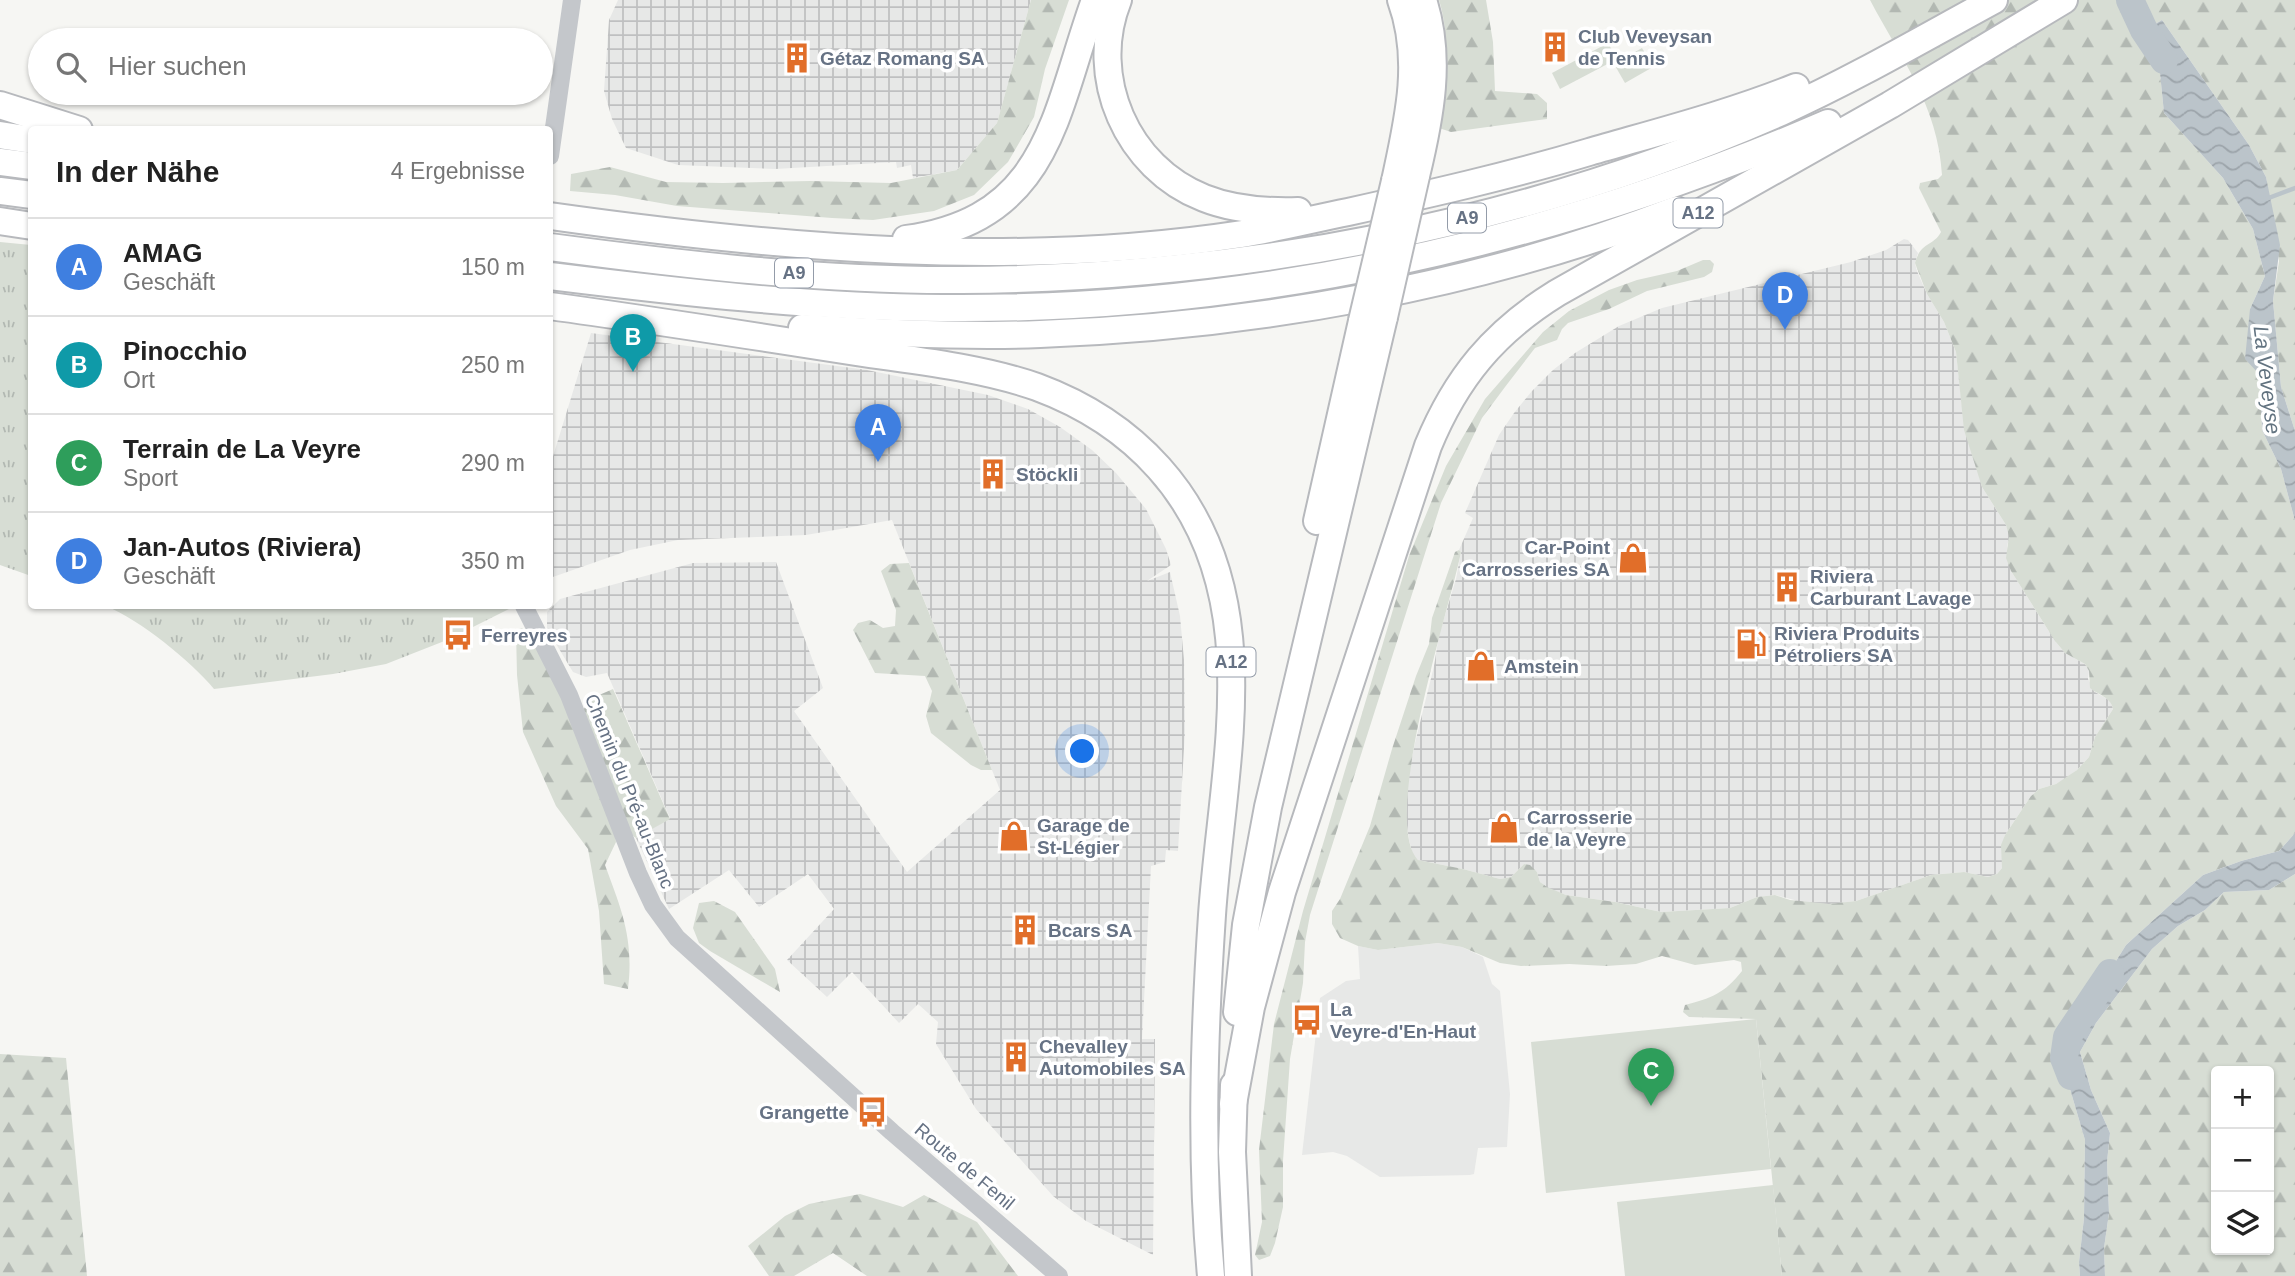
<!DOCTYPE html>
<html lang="de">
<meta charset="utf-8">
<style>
body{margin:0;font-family:Helvetica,sans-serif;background:#f2f2f2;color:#222}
.controls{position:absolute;right:21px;bottom:21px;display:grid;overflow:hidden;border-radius:7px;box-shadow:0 2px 5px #0004}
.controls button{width:63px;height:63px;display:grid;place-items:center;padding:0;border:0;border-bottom:2px solid #e0e0e0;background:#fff;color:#222;font:35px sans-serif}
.you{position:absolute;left:1083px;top:752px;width:24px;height:24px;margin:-18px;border:5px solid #fff;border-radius:50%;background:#1a73e8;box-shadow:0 0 0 10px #1a73e833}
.badge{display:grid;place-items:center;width:46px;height:46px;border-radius:50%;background:#e16e29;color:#fff;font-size:23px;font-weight:700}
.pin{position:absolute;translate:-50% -58px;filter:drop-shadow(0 2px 4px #0008)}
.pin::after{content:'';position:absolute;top:37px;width:24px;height:21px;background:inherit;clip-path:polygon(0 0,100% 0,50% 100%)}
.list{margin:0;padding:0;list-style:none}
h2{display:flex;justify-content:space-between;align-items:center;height:91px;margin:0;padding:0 28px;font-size:30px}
h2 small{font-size:23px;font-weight:400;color:#767676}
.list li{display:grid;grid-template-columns:46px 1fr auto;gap:21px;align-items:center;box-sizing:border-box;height:98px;padding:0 28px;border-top:2px solid #e0e0e0}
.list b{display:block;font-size:26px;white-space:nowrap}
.list p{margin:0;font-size:23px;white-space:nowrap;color:#767676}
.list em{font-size:23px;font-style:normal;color:#767676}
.icon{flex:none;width:38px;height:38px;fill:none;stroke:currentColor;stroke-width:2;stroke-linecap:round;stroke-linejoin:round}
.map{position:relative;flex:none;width:2295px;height:1276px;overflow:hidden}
.search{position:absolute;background:#fff;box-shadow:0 2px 5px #0004;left:28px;top:28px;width:525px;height:77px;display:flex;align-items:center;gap:18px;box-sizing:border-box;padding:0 24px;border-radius:38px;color:#767676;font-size:26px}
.panel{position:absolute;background:#fff;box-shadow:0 2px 5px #0004;left:28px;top:126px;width:525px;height:483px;border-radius:7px}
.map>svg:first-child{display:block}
.built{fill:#e7e8e7}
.industrial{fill:url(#industrial-grid)}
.grass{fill:url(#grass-tufts)}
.forest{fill:url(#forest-firs);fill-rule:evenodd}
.garden{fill:#d7ddd4}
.water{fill:url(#water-waves)}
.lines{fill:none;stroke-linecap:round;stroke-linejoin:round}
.stream{stroke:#bbc4ca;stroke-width:4.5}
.river{stroke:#bbc4ca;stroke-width:28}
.highway-casing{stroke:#b7b9bd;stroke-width:30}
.minor{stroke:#c4c7cb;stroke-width:18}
.highway{stroke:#fff;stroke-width:26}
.highway-bridge-casing{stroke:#b7b9bd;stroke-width:30;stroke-linecap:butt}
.highway-bridge{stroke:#fff;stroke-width:26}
.labels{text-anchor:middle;stroke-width:7;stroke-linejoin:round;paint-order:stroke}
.shield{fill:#fff;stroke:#949ca9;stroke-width:2}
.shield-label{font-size:18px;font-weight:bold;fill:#667284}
.poi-label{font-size:19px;font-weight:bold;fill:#667284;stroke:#fff;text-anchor:start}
.street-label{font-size:19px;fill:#667284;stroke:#fff}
.water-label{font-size:21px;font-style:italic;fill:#627380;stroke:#fff}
</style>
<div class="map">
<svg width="2295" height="1276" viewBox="0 0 2295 1276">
<defs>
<pattern id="industrial-grid" width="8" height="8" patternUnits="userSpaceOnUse" patternTransform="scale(1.75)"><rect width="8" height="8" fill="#e7e8e7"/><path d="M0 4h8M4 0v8" fill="none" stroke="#bfc0c1"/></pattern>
<pattern id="grass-tufts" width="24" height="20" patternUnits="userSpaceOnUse" patternTransform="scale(1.75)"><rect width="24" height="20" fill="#d7ddd4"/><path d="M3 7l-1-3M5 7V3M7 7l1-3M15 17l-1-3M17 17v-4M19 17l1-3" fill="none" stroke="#b2b8b2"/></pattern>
<pattern id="forest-firs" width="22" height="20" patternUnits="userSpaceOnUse" patternTransform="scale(1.75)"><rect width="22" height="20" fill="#d7ddd4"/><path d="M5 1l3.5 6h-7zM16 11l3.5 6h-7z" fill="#b2b8b2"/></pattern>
<pattern id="water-waves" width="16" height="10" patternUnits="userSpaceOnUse" patternTransform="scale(1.75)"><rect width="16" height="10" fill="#bbc4ca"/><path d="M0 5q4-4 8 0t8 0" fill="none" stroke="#9ca4aa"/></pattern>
</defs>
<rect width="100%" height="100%" fill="#f6f6f3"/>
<path class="built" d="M1438,943L1462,947L1483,957L1492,984L1500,991L1510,1094L1507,1147L1478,1148L1474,1174L1470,1175L1380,1177L1347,1156L1333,1152L1302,1155L1320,998L1346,981L1360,979L1358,946L1378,950Z"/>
<g class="industrial">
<path d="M618,0H1031L997,123L957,170L913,178L911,165L897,168L896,162L775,169L678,165L626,148L612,119L604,91L609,20Z"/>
<path d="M1904,239L1908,240L1918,253L1915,263L1917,271L1927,294L1944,322L1956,352L1963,415L1982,487L2006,525L2010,536L2007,546L2011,571L2055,641L2065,653L2085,664L2089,671L2088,679L2095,692L2109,700L2112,705L2113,709L2095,737L2089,757L2077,770L2065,779L2056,784L2039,789L2031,796L2005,835L2002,845V868L1997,874L1988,877L1964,872L1931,875L1856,901L1829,904L1806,903L1775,895L1757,897L1730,908L1661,912L1615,902L1566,895L1547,888L1540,882L1537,872L1524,864L1511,877L1500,879L1463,869L1418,860L1413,855L1409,840L1406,818L1408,782L1414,747L1434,666L1439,635L1456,579L1461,552L1459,550L1473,518L1465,513L1499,435L1514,413L1532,391L1553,370L1575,353L1619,326L1662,308L1851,262L1886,250Z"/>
<path d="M591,333L867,370L988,395L1028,409L1060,427L1092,450L1116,473L1146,509L1166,549L1171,565L1147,581L1170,572L1180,616L1184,660L1185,731L1178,851L1166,850L1165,862L1151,866L1142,1039H1155L1153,1255L1086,1221L1053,1196L976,1109L936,1044L938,1022L918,1004L899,1023L852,972L827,997L787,960L834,909L808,874L759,907L729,870L669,909L636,838L670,818L607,673L586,677L573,672L547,629V612L560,599L693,563L776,562L823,688L794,711L907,872L1000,790L892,520L806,535L678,540L630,550L550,578V466Z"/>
</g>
<g class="grass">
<path d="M1642,48L1653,67L1625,83L1614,64Z"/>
<path d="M0,242L31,245V576L0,565Z"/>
<path d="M106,606H515L447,640L386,664L333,674L214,689C191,661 140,620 106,606Z"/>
</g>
<g class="forest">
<path d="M1031,0H1069L1045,69L1034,117L1008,162L974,195L934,211L873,220L832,218L677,206L615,195L570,191L571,174L610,167L666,182L723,183L810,181L891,183L957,170L997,123Z"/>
<path d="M1439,0H1486L1493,42L1495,91L1537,94L1547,103V119L1451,132L1439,128C1444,86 1452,42 1439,0Z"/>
<path d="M1870,0H2295V431L2281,387L2273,301L2279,261L2266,177L2249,145L2162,20L2138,34L2159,63L2164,113L2223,178L2253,229L2265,276L2250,309L2260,375L2262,430L2281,469L2295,521V833L2279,851L2241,861L2203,875L2126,945L2063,1046L2065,1072L2085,1140L2084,1218L2079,1262L2080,1276H1782L1756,1019L1689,1017L1683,1012L1685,1005C1711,998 1724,994 1742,971L1741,962L1734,960L1695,965L1662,956L1636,964L1606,966L1569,964L1521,966L1500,963L1462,947L1438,943L1378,950L1358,946L1340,938L1332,924V911L1340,899L1370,826L1392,749L1416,676L1429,644L1432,618L1455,552L1459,550L1461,552C1450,608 1380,820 1418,860L1463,869L1500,879L1511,877L1524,864L1530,865L1537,872L1540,882L1547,887L1566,895L1615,902L1661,912L1730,908L1757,897L1775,895L1790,900L1829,904L1856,901L1931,875L1964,872L1988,877L1997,874L2002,868L2001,845L2005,835L2031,796L2039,789L2056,784L2077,770L2089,757L2095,737L2113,709C2111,697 2098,695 2090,688L2089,671L2085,664L2065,653L2055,641L2011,571L2006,558L2009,536L2006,525L1982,487L1964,430L1956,352L1944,322L1927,294L1915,263C1921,241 1933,247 1941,232L1919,188L1920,183L1938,179L1942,175C1938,105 1901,59 1870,0Z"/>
<path d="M1703,260H1710L1714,264L1712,272L1704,277L1647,291L1609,309L1568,323L1562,329L1557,340L1535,348L1505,387L1482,418L1441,503L1310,915L1305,942L1303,983L1290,1059L1283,1161V1207L1275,1243L1270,1256L1259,1260L1255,1255L1262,1222L1259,1150L1274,1024L1303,911L1409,556L1446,466L1485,399L1543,332L1569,311L1609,290L1637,280L1677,271Z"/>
<path d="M909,563L992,770H981L971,765L931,733L926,716L932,691L925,676L875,673L853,630L858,623L870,620L883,628L895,626L896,610L881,571L890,564Z"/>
<path d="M522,628L542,641L579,717L590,699L613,689L670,819L636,838L620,827L611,804L616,842L605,865C622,911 634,939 628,989L604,984L599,911L588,849L556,806L523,732L517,675L516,631Z"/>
<path d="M2295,874V1276H2105L2104,1248L2109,1213L2107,1162L2110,1133L2091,1090L2080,1052L2096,1023L2152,949L2178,926L2205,910L2224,892L2269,890ZM2216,1071H2269V1250H2216Z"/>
<path d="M714,901L735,912L775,969L780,992L710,951L699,943L693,928L699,903Z"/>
<path d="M0,1054L66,1058L87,1276H0Z"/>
<path d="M860,1194L903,1207L924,1195L977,1222L1018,1276H867L833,1253L794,1276H769L748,1246L785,1216L809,1204Z"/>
</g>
<g class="garden">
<path d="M1608,43L1617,59L1560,89L1552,73Z"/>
<path d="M1756,1019L1771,1169L1546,1193L1531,1042Z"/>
<path d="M1773,1185L1782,1276H1625L1617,1202Z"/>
</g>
<g class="water">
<path d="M2162,20L2249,145L2266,177L2280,245L2273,301L2281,387L2295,431V521L2281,469L2262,430L2260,375L2245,359L2250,309L2265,276L2253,229L2223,178L2164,113L2159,63L2138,34Z"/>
<path d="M2295,833V874L2269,890L2224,892L2205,910L2178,926L2152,949L2096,1023L2080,1052L2091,1090L2110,1133L2107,1162L2109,1213L2104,1248L2105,1276H2080L2079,1262L2084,1218L2085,1140L2065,1072L2063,1046L2126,945L2203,875L2241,861L2279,851Z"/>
</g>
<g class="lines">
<path class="stream" d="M2266,199L2295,188"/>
<g class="river">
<path d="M2130,0L2144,30L2164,60"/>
<path d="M2071,1076L2064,1058L2067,1037L2110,973"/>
</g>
<g class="highway-casing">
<g id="highway">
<path d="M1118,0C1087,77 1127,168 1204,198C1234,210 1266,212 1298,211"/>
<path d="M0,105L79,130"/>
<path d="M0,135L32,140"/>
<path d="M0,162L32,166"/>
<path d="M1416,176C1430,118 1442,58 1423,0"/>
<path d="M1395,181C1408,121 1423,60 1401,0"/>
<path d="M0,191L32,195"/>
<path d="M550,216C777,248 1013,269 1242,234C1277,228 1313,219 1348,212C1429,194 1509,176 1589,152C1658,132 1729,114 1796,87"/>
<path d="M0,221L32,226"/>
<path d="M906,239C1050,219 1054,114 1095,0"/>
<path d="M550,247C686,265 824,281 961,280C1241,278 1525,225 1781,112C1854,79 1924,38 1994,0"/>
<path d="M550,276C680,292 810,307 942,308C1248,311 1548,244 1828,123"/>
<path d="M550,306C652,320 754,336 856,352C916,361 980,367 1037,387C1083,404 1126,431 1159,468C1271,593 1222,765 1212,915C1204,1034 1200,1157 1211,1276"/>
<path d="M802,328C881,333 961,337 1040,334C1254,326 1476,287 1676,210"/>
<path d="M1317,521L1362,321"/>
<path d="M1237,1012L1246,925L1268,807L1384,317"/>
<path d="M1234,1085L1232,1152L1238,1276"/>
<path d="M1233,1104L1251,1007L1282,892L1428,446C1456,378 1494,332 1557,293L1890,105L2064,0"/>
</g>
</g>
<g class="minor">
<path d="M550,156L572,0"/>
<path d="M524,606L569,695L638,873L653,905L677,938L892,1132L1059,1276"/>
</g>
<use href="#highway" class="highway"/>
<g class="highway-bridge-casing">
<g id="highway-bridge">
<path d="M1384,317L1416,176"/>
<path d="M1362,321L1395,181"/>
</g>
</g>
<use href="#highway-bridge" class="highway-bridge"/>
</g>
<defs>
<g id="building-bare" transform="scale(2.415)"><path d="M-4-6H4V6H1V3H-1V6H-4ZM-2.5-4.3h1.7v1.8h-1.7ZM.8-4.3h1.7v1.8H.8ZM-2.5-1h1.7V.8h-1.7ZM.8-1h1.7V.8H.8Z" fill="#e16e29" stroke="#fff" stroke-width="2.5" paint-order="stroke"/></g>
<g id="shop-bare" transform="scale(2.415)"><path d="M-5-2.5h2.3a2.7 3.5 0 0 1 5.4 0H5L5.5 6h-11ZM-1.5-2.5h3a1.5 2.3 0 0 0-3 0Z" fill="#e16e29" stroke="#fff" stroke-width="2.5" paint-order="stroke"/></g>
<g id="bus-bare" transform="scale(2.415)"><path d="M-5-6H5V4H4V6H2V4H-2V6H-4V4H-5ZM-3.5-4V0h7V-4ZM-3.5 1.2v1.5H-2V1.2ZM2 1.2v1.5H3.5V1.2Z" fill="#e16e29" stroke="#fff" stroke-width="2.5" paint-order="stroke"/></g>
<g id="fuel-bare" transform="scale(2.415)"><path d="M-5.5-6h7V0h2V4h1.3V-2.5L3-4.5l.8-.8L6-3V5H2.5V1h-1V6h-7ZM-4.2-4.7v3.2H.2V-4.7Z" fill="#e16e29" stroke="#fff" stroke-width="2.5" paint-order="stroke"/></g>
</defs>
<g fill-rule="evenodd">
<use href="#building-bare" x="1555" y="47"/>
<use href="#building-bare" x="797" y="58"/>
<use href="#building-bare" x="993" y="474"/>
<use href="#shop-bare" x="1633" y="558"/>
<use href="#building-bare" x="1787" y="587"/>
<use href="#bus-bare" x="458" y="635"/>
<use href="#fuel-bare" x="1751" y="644"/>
<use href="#shop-bare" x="1481" y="666"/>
<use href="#shop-bare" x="1504" y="828"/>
<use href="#shop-bare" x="1014" y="836"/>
<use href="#building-bare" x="1025" y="930"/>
<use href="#bus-bare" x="1307" y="1020"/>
<use href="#building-bare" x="1016" y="1057"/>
<use href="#bus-bare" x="872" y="1112"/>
</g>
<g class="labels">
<g class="shield">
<rect x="1673.5" y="198.5" width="49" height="29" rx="5"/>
<rect x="1448" y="203.5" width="38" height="29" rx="5"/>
<rect x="775" y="258.5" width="38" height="29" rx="5"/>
<rect x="1206.5" y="647.5" width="49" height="29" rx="5"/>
</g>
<g class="shield-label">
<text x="1698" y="219">A12</text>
<text x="1467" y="224">A9</text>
<text x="794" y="279">A9</text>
<text x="1231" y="668">A12</text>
</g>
<g class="poi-label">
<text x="1578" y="43">Club Veveysan<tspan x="1578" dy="22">de Tennis</tspan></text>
<text x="820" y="65">Gétaz Romang SA</text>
<text x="1016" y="481">Stöckli</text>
<text x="1610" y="554" text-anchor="end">Car-Point<tspan x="1610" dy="22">Carrosseries SA</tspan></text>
<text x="1810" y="583">Riviera<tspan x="1810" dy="22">Carburant Lavage</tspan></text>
<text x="1774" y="640">Riviera Produits<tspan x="1774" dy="22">Pétroliers SA</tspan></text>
<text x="481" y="642">Ferreyres</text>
<text x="1504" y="673">Amstein</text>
<text x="1527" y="824">Carrosserie<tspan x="1527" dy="22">de la Veyre</tspan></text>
<text x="1037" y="832">Garage de<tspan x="1037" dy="22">St-Légier</tspan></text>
<text x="1048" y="937">Bcars SA</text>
<text x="1330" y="1016">La<tspan x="1330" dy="22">Veyre-d'En-Haut</tspan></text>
<text x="1039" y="1053">Chevalley<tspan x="1039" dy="22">Automobiles SA</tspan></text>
<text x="849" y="1119" text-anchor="end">Grangette</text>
</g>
<g class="street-label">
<text transform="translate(630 791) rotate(68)" y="7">Chemin du Pré-au-Blanc</text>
<text transform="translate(965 1166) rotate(40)" y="7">Route de Fenil</text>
</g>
<g class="water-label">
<text transform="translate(2267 380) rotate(83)" y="7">La Veveyse</text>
</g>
</g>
</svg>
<div class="controls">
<button>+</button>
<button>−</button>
<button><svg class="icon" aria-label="layers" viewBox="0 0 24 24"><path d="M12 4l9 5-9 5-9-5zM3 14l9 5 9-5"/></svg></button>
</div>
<div class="you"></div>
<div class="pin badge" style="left:878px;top:462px;background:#3f7fe0">A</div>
<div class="pin badge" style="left:633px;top:372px;background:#0f9aa8">B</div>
<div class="pin badge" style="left:1651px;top:1106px;background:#2e9e5b">C</div>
<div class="pin badge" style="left:1785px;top:330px;background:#3f7fe0">D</div>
<div class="search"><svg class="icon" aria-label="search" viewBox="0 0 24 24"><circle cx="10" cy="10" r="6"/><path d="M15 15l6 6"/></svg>Hier suchen</div>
<section class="panel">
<h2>In der Nähe<small>4 Ergebnisse</small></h2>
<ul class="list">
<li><span class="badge" style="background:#3f7fe0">A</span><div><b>AMAG</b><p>Geschäft</p></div><em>150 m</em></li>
<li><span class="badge" style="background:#0f9aa8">B</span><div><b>Pinocchio</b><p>Ort</p></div><em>250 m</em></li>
<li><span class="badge" style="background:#2e9e5b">C</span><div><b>Terrain de La Veyre</b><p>Sport</p></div><em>290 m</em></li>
<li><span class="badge" style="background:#3f7fe0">D</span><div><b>Jan-Autos (Riviera)</b><p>Geschäft</p></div><em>350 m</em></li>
</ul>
</section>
</div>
